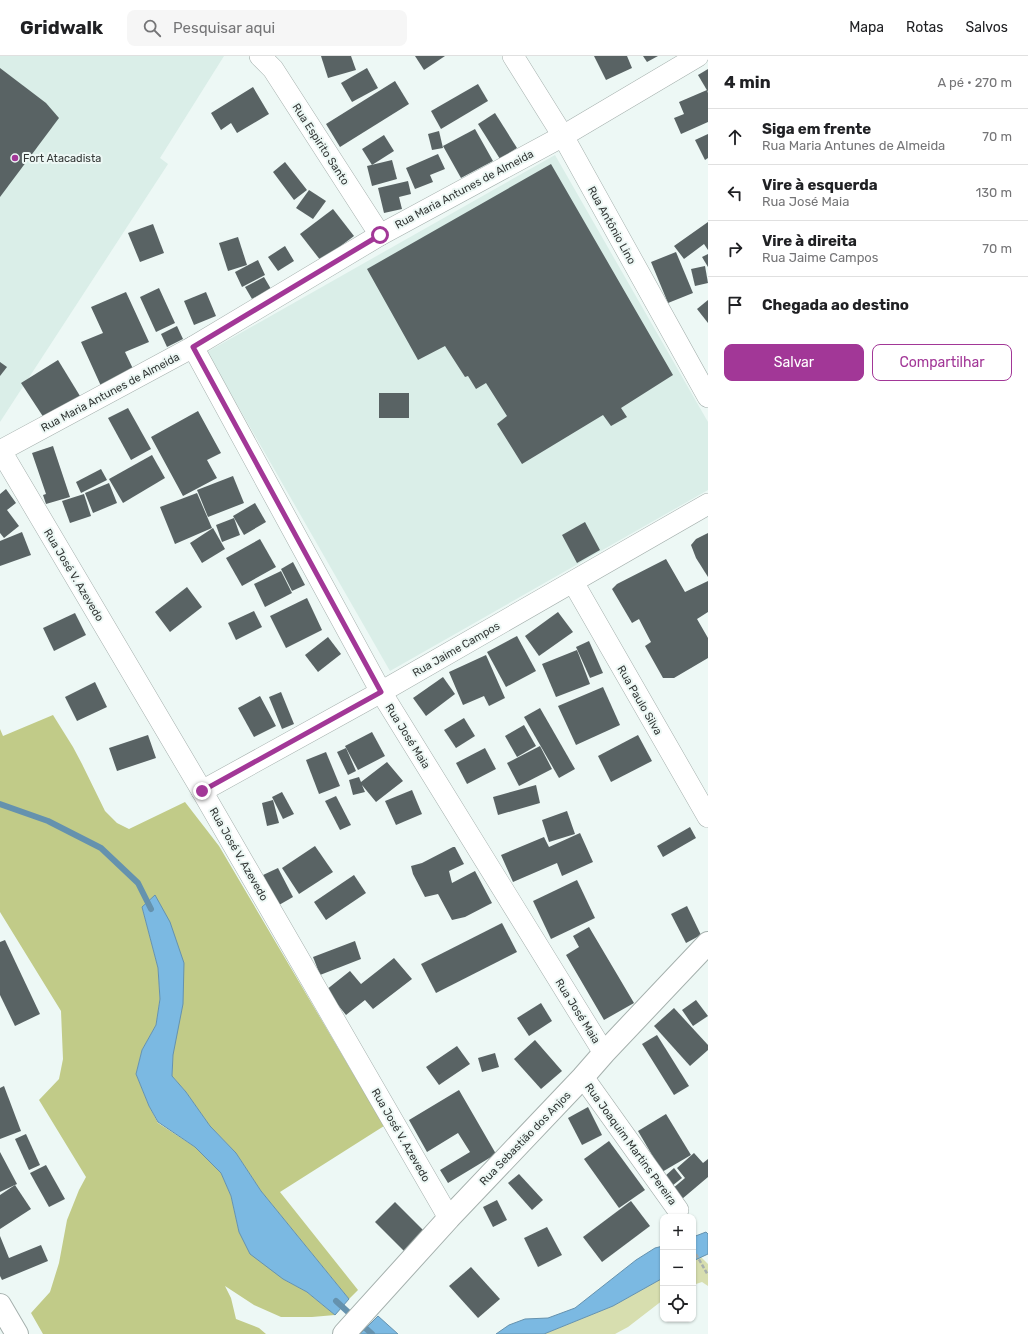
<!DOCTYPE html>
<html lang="pt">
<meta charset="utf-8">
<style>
body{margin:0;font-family:Rubik,sans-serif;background:#f6f6f6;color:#202124}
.controls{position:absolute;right:12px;bottom:12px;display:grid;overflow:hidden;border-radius:8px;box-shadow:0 1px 3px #0004}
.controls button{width:36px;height:36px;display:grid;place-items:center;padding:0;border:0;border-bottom:1px solid #e0e0e0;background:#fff;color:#202124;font:20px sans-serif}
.stop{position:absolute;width:12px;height:12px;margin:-9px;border:3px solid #a23797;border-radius:50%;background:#fff}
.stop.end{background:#a23797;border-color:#fff;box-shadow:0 1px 4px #0008}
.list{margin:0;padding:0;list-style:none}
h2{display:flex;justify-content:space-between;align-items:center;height:52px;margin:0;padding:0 16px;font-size:17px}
h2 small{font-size:13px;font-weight:400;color:#757577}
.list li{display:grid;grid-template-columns:26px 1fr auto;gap:12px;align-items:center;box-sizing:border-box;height:56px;padding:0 16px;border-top:1px solid #e0e0e0}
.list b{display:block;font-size:15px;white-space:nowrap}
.list p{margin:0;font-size:13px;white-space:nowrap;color:#757577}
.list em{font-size:13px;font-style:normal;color:#757577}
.actions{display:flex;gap:8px;padding:12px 16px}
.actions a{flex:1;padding:9px 0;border:1px solid #a23797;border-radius:8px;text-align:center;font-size:14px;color:#a23797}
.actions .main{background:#a23797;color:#fff}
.icon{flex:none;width:22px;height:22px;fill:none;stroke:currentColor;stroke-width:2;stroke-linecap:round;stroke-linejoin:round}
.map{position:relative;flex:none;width:708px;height:1278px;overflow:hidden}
header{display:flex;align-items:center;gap:24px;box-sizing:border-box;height:56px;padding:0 20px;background:#fff;border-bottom:1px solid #e0e0e0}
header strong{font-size:19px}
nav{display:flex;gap:22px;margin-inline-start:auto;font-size:14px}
.search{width:280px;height:36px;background:#f6f6f6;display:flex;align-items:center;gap:10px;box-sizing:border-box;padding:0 14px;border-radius:8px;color:#757577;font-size:15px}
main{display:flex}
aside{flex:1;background:#fff}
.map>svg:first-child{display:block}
.built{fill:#daeee8}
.green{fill:#d7deaf}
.forest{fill:#c1cb88}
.water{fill:#7bb9e2;stroke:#6592ae}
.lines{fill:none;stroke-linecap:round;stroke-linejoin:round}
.stream{stroke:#6592ae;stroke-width:6}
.building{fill:#596364}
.street-casing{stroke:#a5b0ad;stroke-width:22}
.secondary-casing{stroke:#a5b0ad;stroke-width:24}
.path{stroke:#a7afad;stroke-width:2.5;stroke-dasharray:4 2;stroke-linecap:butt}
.street{stroke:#fff;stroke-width:21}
.secondary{stroke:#fff;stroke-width:22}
.route{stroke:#a23797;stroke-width:5}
.poi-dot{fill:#a23797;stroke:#edf8f5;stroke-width:1.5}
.labels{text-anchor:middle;stroke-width:4;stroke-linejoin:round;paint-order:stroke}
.street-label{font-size:11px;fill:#333736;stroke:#edf8f5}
.poi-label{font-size:11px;fill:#333736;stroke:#edf8f5;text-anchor:start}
</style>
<header>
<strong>Gridwalk</strong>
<div class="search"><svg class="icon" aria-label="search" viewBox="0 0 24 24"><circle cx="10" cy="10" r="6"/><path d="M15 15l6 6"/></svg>Pesquisar aqui</div>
<nav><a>Mapa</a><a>Rotas</a><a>Salvos</a></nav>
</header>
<main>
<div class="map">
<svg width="708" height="1278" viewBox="0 0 708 1278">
<rect width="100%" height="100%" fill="#edf8f5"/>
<g class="built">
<path d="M0,0H224L160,102L168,108L0,366Z"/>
<path d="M555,99L708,366V434L390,615L207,296Z"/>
</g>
<g class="green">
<path d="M701,1201L708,1208V1230L702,1226L693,1229V1205Z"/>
<path d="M663,1222V1244L628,1271L615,1278H544L613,1250Z"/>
</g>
<path class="forest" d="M53,659L73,691L82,708L105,755L117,767L129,773L185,746L219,790L384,1070L280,1136L358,1234L349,1243L261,1135L236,1097L210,1070L186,1036L172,1020L173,999L155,839L142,851L158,912L160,943L156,969L142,994L136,1018L149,1050L158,1067L195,1091L221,1117L231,1140L239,1176L283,1223L307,1236L335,1259L312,1261H281L254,1249L225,1230L231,1242L236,1263L259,1272L266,1278H43L31,1257L50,1236L59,1207L67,1164L79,1134L86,1121L39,1044L59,1023L63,1003L61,955L0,856V673L3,680Z"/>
<g class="water">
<path d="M155,839L170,866L184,907L183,948L173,999L172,1020L186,1036L210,1070L236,1097L261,1135L349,1243L335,1259L307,1236L283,1223L250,1198L239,1176L231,1140L221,1117L195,1091L158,1066L149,1050L136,1018L142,994L156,969L160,943L158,912L142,851Z"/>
<path d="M706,1176L708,1178V1198L693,1205V1181Z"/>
<path d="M663,1190V1222L613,1250L544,1278H496L509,1269L525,1263L548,1262L575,1252L636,1204L655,1192Z"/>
<path d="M378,1260L398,1278H360Z"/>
</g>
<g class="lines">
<g class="stream">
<path d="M0,748L48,765L101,792L138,827L151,853"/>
<path d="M336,1245L372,1278"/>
</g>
</g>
<g class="building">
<path d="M321,0H351L356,14L328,22Z"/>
<path d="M415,0H445L424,14Z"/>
<path d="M594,0H627L632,12L606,24Z"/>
<path d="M643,0H658L647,6Z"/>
<path d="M0,12L46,47L59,62L0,141Z"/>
<path d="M367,12L378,32L352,46L341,27Z"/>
<path d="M708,13V36L698,19Z"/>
<path d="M395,25L409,48L340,91L326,68Z"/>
<path d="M478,28L488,45L441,73L431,55Z"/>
<path d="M253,31L269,58L237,77L231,67L221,74L211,57Z"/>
<path d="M707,34L708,37V66L681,78L674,62L684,58L679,46Z"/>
<path d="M495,57L517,92L500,103L478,68Z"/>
<path d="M475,73L493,105L461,122L443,90Z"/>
<path d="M439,75L443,92L432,94L428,78Z"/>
<path d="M708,78V102L705,104L695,84Z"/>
<path d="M384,79L394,95L372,109L362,93Z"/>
<path d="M438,98L445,113L430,119L433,126L415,133L406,112Z"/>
<path d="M392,104L397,123L372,130L367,110Z"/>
<path d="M285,106L307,134L294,144L273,116Z"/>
<path d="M551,108L673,319L621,352L627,361L611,370L603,359L522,408L497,368L507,360L486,327L476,333L468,320L465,321L445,290L418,304L367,213Z"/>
<path d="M408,125L411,138L399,141L402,153L384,157L378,132Z"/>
<path d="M309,134L326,145L313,163L296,152Z"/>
<path d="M333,153L354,180L321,205L300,178Z"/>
<path d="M708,166V194L704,188L684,203L674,190Z"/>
<path d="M153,168L164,197L140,206L128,177Z"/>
<path d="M238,181L247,209L228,215L219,187Z"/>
<path d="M285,190L294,205L278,215L268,201Z"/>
<path d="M676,196L693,237L668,247L651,206Z"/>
<path d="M708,198V211L702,201Z"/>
<path d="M258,204L265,219L242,231L235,216Z"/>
<path d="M705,210L708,227L695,230L691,213Z"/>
<path d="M264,221L271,233L252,243L245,231Z"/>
<path d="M159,232L175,267L156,276L140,241Z"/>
<path d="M126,236L149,286L125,296L134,315L101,330L81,286L103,277L91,251Z"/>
<path d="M206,236L216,260L194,269L184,245Z"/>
<path d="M708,244V267L697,253Z"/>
<path d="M177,270L183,283L167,291L161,278Z"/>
<path d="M58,304L80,340L44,362L21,327Z"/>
<path d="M0,306L7,311L0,320Z"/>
<rect x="379" y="337" width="30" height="25"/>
<path d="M128,352L151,393L131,404L108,362Z"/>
<path d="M198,355L221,397L207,404L217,422L183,440L151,381Z"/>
<path d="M53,390L70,441L46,448L43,439L46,438L32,397Z"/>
<path d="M152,399L165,422L123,447L109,423Z"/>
<path d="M101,413L107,424L81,437L76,426Z"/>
<path d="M233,420L244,447L208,461L197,434Z"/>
<path d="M109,427L117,447L93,457L85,437Z"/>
<path d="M6,433L16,447L7,454L19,470L4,482L0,477V438Z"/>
<path d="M197,437L212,472L175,488L160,451Z"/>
<path d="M84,438L91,460L70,467L62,445Z"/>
<path d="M255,447L266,466L244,479L233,460Z"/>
<path d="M234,462L240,479L222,486L216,469Z"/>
<path d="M585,466L600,494L577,507L562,479Z"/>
<path d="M213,472L225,493L202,507L190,487Z"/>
<path d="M22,476L31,499L0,510V485Z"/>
<path d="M708,477V521L696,502L691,489L696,483Z"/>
<path d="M260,483L276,511L242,530L226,502Z"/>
<path d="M666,503L685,536L708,525V556L697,563L708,582V602L674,622H663L645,590L651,586L639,563L632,567L612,533L617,528Z"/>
<path d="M293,506L305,529L292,535L281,513Z"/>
<path d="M281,515L292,537L265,551L254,528Z"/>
<path d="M187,531L202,551L170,576L155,556Z"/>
<path d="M307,542L322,574L286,592L270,560Z"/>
<path d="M254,555L262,571L236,584L228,567Z"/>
<path d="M558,556L573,576L539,600L525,580Z"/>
<path d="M75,557L86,579L54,595L43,572Z"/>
<path d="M517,580L536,615L506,631L487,596Z"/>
<path d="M328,581L341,598L318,616L305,599Z"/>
<path d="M589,585L603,617L590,622L576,591Z"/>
<path d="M577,594L590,628L556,641L542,608Z"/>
<path d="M486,599L505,642L489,650L484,640L463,649L449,616Z"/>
<path d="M443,621L455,638L426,660L413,642Z"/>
<path d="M95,626L107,651L77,665L65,641Z"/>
<path d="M603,631L620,669L576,689L558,650Z"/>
<path d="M281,636L294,668L282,673L269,641Z"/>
<path d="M260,640L276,670L254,681L238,652Z"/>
<path d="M540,652L575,713L559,722L524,661Z"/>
<path d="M464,662L475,680L456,692L444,674Z"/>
<path d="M524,669L536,690L517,701L505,680Z"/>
<path d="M372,676L385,700L358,714L345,690Z"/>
<path d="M148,679L156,702L117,715L109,692Z"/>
<path d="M638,679L652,705L611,726L598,700Z"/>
<path d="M540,690L552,713L519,730L507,707Z"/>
<path d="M346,692L356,715L348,719L337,696Z"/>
<path d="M485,692L496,713L467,728L456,707Z"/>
<path d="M326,696L340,730L319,738L306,704Z"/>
<path d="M387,706L403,725L376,746L362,729L365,736L353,739L349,724L359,721L361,726Z"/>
<path d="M536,729L540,747L498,759L493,741Z"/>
<path d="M412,734L422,758L396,769L385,745Z"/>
<path d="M282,736L294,758L283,763L272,741Z"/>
<path d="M336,740L351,769L340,774L325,745Z"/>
<path d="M273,744L279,767L267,770L262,747Z"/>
<path d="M567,755L575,778L549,786L542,764Z"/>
<path d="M690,771L696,782L663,801L657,790Z"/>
<path d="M580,777L593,806L562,820L557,807L513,826L501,799L544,781L549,791Z"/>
<path d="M315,790L333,816L299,838L282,812Z"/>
<path d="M453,791H455L464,808L449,815L452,827L475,815L492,847L465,861L452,864L438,838L425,841L413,818L411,810L422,807Z"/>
<path d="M278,812L293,841L279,849L263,819Z"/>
<path d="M354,819L366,837L326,864L314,846Z"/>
<path d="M577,824L595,862L551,883L533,845Z"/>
<path d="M687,850L701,879L686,887L671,858Z"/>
<path d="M502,867L517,896L436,937L421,908Z"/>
<path d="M589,871L634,947L604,964L566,899L579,891L573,880Z"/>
<path d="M5,884L40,958L15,970L0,939V886Z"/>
<path d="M355,885L361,903L320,919L313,901Z"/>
<path d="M394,902L412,923L373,953L365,944L346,959L326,934L350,915L361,928Z"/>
<path d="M696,944L708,960L693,970L682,954Z"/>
<path d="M541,947L552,965L529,980L517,962Z"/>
<path d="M674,952L708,989V994L690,1010L654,970Z"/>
<path d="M657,979L689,1030L674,1039L642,988Z"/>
<path d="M535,984L562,1015L541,1033L514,1003Z"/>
<path d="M457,990L470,1008L439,1029L426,1011Z"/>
<path d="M495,997L499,1011L482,1016L478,1002Z"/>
<path d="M4,1030L21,1075L0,1083V1032Z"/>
<path d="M459,1034L496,1098L448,1127L440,1114L470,1096L458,1077L427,1096L409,1064Z"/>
<path d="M588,1051L602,1079L582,1089L568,1062Z"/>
<path d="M666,1058L691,1099L662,1116L638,1075Z"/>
<path d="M26,1078L40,1109L29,1114L15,1083Z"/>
<path d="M609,1085L645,1134L619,1152L584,1103Z"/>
<path d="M0,1096L17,1128L0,1136Z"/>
<path d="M694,1097L703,1107L708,1103V1121L682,1143L672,1133L685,1122L677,1112Z"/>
<path d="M46,1109L65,1143L49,1151L30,1117Z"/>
<path d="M674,1112L682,1122L672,1130L664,1121Z"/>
<path d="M519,1118L543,1144L532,1154L508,1127Z"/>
<path d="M15,1129L31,1153L0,1173V1139Z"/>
<path d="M497,1144L507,1164L493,1171L483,1151Z"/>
<path d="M631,1145L650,1170L602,1206L583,1181Z"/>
<path d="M395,1146L424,1175L404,1195L375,1166Z"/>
<path d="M547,1171L562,1199L538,1211L524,1182Z"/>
<path d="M0,1180L9,1202L41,1189L48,1205L2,1224L0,1220Z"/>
<path d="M471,1211L500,1243L478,1262L449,1230Z"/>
</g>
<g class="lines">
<g class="street-casing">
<g id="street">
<path d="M260,0L273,13L380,179"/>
<path d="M513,0L563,80L708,341"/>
<path d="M193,291L381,636L604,997"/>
<path d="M0,395L193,291L380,179L563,80L698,0"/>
<path d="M1,395L202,735L449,1162"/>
<path d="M573,526L708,761"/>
<path d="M202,735L381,636L708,448"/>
<path d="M583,1021L678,1154"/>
</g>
</g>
<g class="secondary-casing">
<g id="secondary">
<path d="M0,1249L17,1278"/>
<path d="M344,1278L449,1162L583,1021L604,997L708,887"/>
</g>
</g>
<path class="path" d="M693,1193L708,1219"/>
<use href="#street" class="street"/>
<use href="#secondary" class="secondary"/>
</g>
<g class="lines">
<path class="route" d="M202,735L381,636L193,291L380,179"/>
</g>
<circle class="poi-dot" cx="15" cy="102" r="4"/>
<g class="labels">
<g class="street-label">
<text transform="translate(321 88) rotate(57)" y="4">Rua Espirito Santo</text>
<text transform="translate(464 133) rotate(-28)" y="4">Rua Maria Antunes de Almeida</text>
<text transform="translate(612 169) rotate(61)" y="4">Rua Antônio Lino</text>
<text transform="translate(110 336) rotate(-28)" y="4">Rua Maria Antunes de Almeida</text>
<text transform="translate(74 519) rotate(59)" y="4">Rua José V. Azevedo</text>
<text transform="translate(456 593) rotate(-30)" y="4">Rua Jaime Campos</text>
<text transform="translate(640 644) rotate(60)" y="4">Rua Paulo Silva</text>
<text transform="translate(408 680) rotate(58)" y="4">Rua José Maia</text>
<text transform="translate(239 798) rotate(60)" y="4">Rua José V. Azevedo</text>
<text transform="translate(578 955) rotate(58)" y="4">Rua José Maia</text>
<text transform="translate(401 1079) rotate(60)" y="4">Rua José V. Azevedo</text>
<text transform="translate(525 1082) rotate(-46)" y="4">Rua Sebastião dos Anjos</text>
<text transform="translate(631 1088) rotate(54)" y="4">Rua Joaquim Martins Pereira</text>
</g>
<g class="poi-label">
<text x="23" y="106">Fort Atacadista</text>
</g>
</g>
</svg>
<div class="controls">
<button>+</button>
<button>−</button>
<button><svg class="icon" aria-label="locate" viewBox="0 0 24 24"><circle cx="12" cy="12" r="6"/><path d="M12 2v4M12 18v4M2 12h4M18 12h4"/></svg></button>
</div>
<div class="stop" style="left:380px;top:179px"></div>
<div class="stop end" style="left:202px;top:735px"></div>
</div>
<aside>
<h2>4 min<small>A pé · 270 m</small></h2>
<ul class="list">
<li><svg class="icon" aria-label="ahead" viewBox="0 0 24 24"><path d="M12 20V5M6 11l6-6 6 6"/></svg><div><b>Siga em frente</b><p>Rua Maria Antunes de Almeida</p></div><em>70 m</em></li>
<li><svg class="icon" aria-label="left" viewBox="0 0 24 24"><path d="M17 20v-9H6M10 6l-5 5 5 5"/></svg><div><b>Vire à esquerda</b><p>Rua José Maia</p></div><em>130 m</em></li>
<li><svg class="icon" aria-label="right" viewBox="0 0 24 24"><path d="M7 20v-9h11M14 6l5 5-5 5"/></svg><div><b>Vire à direita</b><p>Rua Jaime Campos</p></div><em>70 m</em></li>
<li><svg class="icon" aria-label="arrive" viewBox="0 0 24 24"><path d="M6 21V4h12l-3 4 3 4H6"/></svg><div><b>Chegada ao destino</b></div></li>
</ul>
<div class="actions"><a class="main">Salvar</a><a>Compartilhar</a></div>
</aside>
</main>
